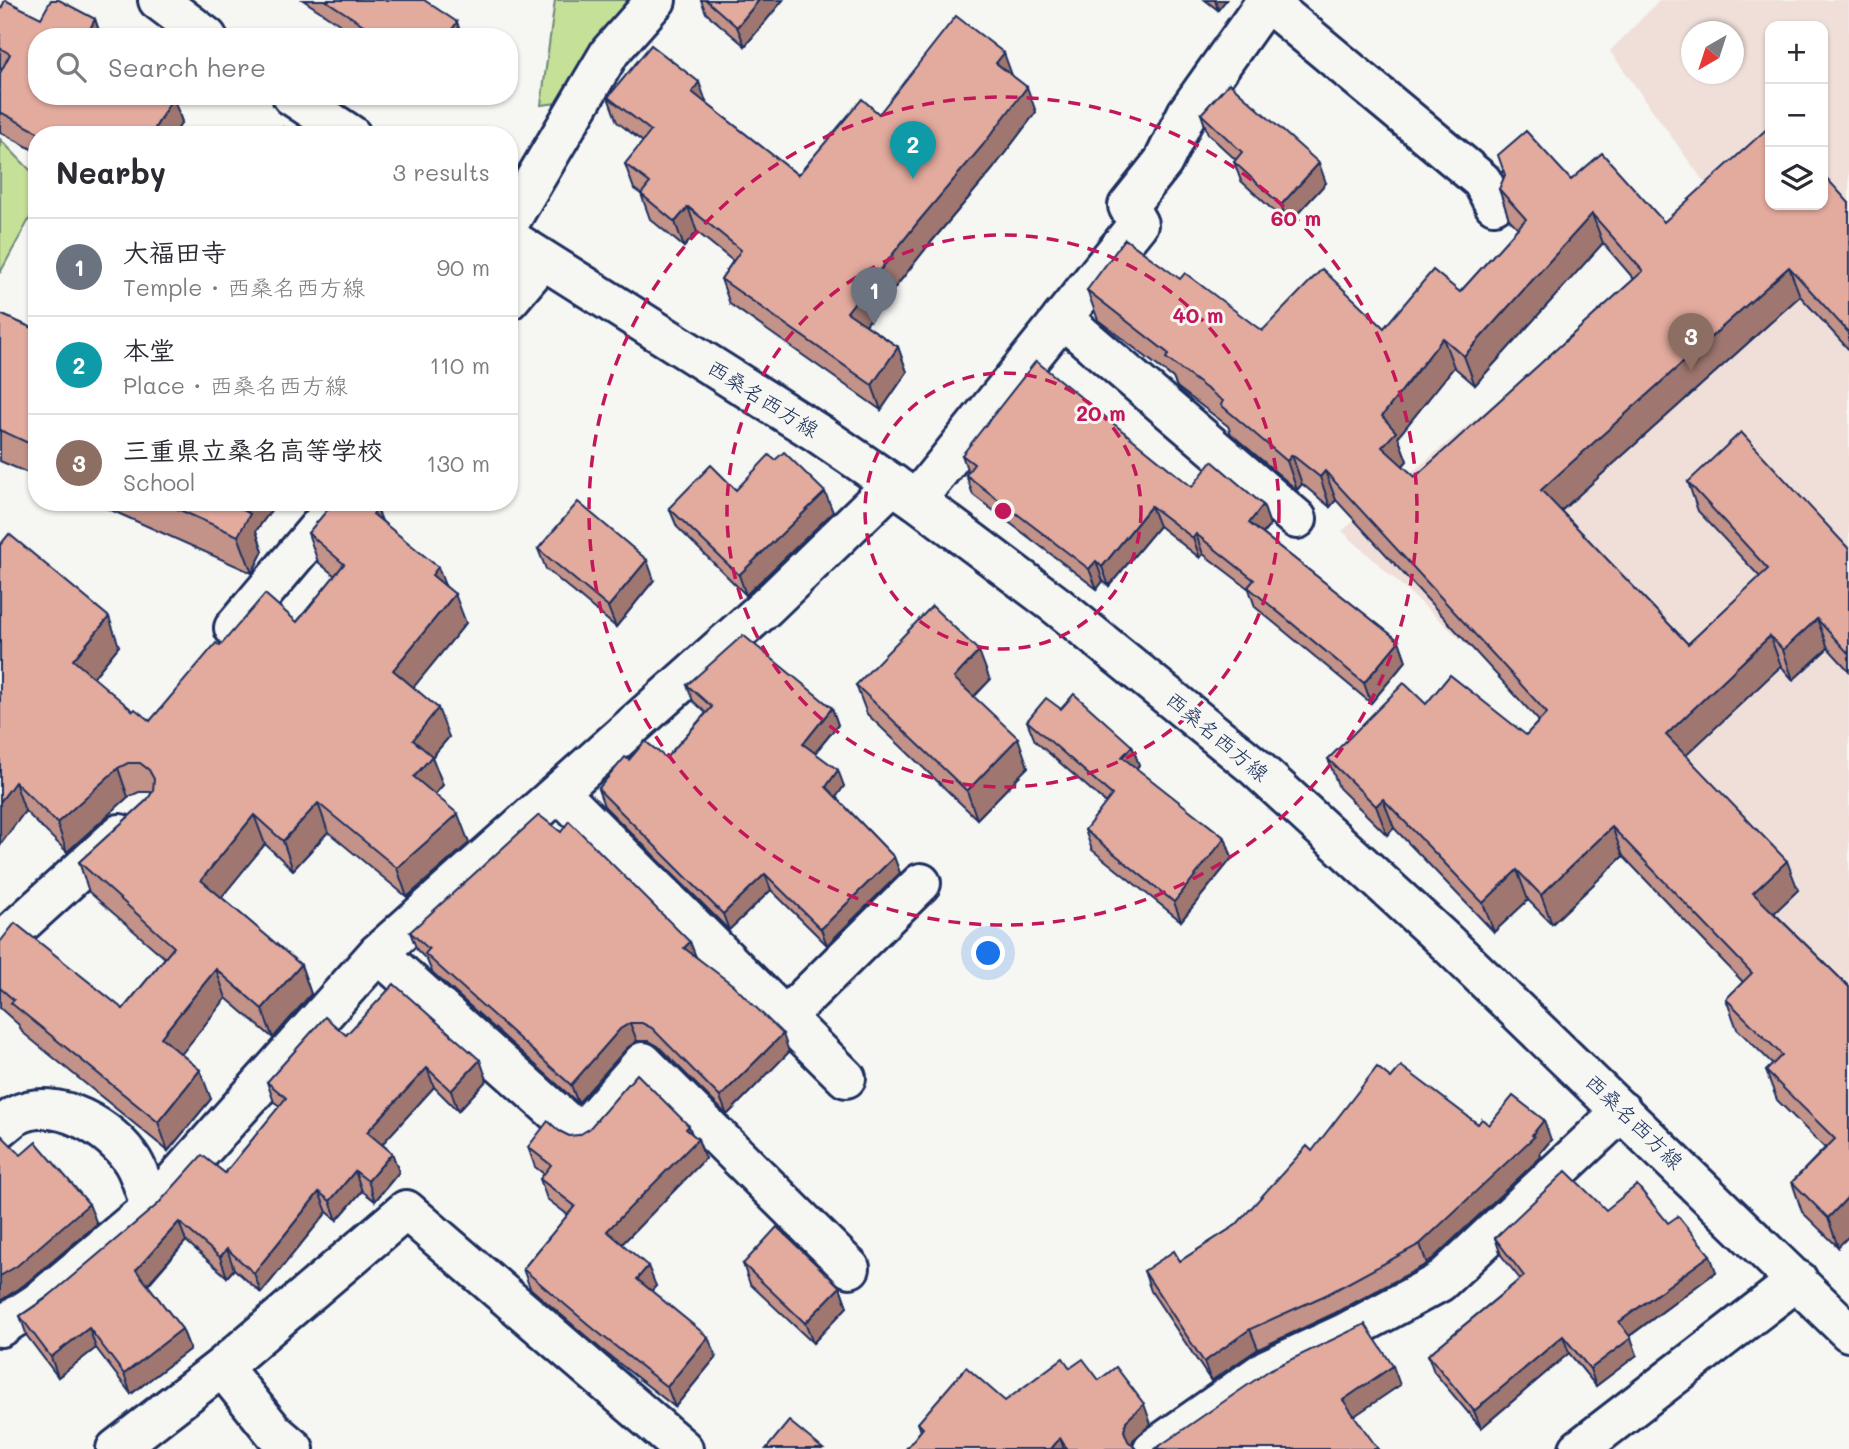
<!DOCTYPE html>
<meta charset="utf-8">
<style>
body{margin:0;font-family:Mali,"Klee One",sans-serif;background:#f7f7f7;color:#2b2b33}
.controls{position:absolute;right:21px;top:21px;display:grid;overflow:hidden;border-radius:14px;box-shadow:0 2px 5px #0004}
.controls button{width:63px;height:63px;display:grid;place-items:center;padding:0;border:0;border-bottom:2px solid #e1e1e2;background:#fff;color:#2b2b33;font:35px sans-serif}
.compass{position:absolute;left:1681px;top:21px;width:63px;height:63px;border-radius:50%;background:#fff;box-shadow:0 2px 5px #0004;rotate:219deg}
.you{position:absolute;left:989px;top:954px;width:24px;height:24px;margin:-18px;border:5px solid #fff;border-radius:50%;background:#1a73e8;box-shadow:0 0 0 10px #1a73e833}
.badge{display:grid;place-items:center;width:46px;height:46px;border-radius:50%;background:#2563eb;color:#fff;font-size:23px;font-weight:700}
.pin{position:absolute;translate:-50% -58px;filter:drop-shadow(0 2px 4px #0008)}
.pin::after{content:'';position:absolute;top:37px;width:24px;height:21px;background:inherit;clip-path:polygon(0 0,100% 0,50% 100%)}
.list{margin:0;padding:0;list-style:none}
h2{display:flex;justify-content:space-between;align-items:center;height:91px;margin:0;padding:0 28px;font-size:30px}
h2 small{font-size:23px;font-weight:400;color:#7c7c81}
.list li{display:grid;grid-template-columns:46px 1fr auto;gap:21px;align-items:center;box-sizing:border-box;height:98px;padding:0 28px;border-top:2px solid #e1e1e2}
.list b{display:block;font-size:26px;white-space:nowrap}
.list p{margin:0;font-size:23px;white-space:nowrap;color:#7c7c81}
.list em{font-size:23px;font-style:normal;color:#7c7c81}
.icon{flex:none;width:38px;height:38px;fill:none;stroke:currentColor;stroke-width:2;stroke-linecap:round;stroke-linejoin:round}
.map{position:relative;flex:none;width:1849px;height:1449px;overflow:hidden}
.search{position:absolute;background:#fff;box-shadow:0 2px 5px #0004;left:28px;top:28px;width:490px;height:77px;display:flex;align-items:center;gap:18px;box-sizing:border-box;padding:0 24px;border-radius:28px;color:#7c7c81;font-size:26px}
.panel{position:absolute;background:#fff;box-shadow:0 2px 5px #0004;left:28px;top:126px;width:490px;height:385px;border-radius:28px}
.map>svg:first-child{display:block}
.built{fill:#f0dfd9;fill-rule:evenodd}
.green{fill:#c5e097;stroke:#70887a;stroke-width:2}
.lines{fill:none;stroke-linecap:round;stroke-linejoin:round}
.minor-casing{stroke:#1b2f5e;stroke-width:44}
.minor{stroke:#f6f6f2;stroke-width:38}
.wall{fill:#c39288;stroke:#1b2f5e;stroke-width:2;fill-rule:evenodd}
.shaded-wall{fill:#9f776f;stroke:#1b2f5e;stroke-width:2}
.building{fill:#e3aa9e;stroke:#1b2f5e;stroke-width:2;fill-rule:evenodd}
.ring{fill:none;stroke:#c2185b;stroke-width:3.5;stroke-dasharray:12 9}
.labels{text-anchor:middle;stroke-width:6;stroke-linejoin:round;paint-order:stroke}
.street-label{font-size:21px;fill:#1b2f5e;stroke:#f6f6f2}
.centre{fill:#c2185b;stroke:#f6f6f2;stroke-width:3.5}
.ring-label{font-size:21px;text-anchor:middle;font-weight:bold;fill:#c2185b;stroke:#f6f6f2;stroke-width:6;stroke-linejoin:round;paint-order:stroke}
</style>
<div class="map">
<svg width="1849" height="1449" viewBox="0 0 1849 1449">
<rect width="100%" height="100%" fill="#f6f6f2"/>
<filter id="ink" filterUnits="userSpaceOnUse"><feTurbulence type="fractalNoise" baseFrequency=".0143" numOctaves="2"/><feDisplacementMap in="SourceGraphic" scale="14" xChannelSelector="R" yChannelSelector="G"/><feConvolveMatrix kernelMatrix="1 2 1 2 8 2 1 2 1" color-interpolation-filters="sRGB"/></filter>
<g filter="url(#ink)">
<path class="built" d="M1660,0H1849V994L1342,531L1724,210L1610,51ZM1770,26H1823V205H1770ZM1692,32H1734V74H1692Z"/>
<g class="green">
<path d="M555,0H639L557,103L541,105Z"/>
<path d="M0,139L32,172V214L0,273Z"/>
</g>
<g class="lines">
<g class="minor-casing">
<g id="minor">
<path d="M158,0L207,37"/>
<path d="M1267,2L1482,181L1494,204"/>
<path d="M292,96L351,135"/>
<path d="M509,223L610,52L656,0"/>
<path d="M509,238L819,434L916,500L1056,605L1255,767L1444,940L1849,1332"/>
<path d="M509,300L543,260"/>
<path d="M1062,318L1297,519"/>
<path d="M916,500L1138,224L1128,206L1163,162L1187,113L1267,0"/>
<path d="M234,628L340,502"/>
<path d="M560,793L846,1078"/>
<path d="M0,943L120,834"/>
<path d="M378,953L580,1134L643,1062L850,1268"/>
<path d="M784,1018L921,883"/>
<path d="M0,1128C5,1124 11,1118 17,1115C56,1095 112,1128 133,1162C141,1175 145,1193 151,1207"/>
<path d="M0,1327L37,1303L151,1207L378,953L766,607L893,484"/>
<path d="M222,1367L274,1432L294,1449"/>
<path d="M116,1449L222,1367L406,1210L683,1449"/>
<path d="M1153,1449L1267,1369L1345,1333L1440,1282L1622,1111"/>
<path d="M1579,1449L1798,1280"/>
</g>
</g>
<use href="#minor" class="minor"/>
</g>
<g class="wall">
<path d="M303,0H424L462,37H359Z"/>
<path d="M701,0H783L745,46L706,13Z"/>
<path d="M1205,0H1226L1218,10Z"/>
<path d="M41,18L95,19L101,37H37L173,97L182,122L174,135H37V152L0,132V73L2,70L0,69V48Z"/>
<path d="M1012,75L1036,112L992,170L927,247L866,325L898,347L907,372L881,410L730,304L721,279L733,261L697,232L684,247L650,219L641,194L634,189L625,164L643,142L617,122L608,97L707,104L798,175L879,114Z"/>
<path d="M1201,114L1326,183L1288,224L1241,181L1234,162L1236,160L1208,134Z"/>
<path d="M1571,180L1664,222L1849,203V350L1800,296L1561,511L1688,644L1760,577L1698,511L1688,482L1849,549V671L1828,648L1793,680L1781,666L1686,755L1798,890L1774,913L1849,987L1838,1247L1802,1212L1792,1182L1825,1148L1777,1100L1766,1071L1773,1064L1737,1029L1726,999L1743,982L1623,856L1552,924L1528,900L1494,932L1394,828L1387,835L1339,788L1328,759L1426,704L1526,735L1539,721L1336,500L1330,507L1302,484L1297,490L1231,434L1228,426L1177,387L1173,378L1098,320L1087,290L1180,279L1262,331L1384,328L1460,292L1518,228L1509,219L1499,189ZM1603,243L1634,279L1415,477L1403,466L1407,461L1398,437L1454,367L1475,385Z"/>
<path d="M37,204V226L32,214Z"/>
<path d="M0,314L37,330V477L0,461Z"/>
<path d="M962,455L1192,487L1263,505L1270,525L1263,534L1399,641L1406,661L1371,703L1255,607L1249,589L1203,554L1200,558L1159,526L1109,586L1103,581L1097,589L973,495L966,475L968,472Z"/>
<path d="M736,490L833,512L746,595L677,527L669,508Z"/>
<path d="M93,502H277L256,531L263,551L252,573Z"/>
<path d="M377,509L382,521L445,585L466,623L413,687L449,737L432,757L443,785L435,794L469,843L407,897L328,832L293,870L265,844L221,897L301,965L311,994L273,1038L226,998L181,1054L211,1099L168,1151L22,1032L19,1025L0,1008V942L123,1009L165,958L89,892L79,862L147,800L152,793L150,792H139L128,797L67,852L25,811L0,845V545L119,646L93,678L133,711L150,721L220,646L297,622L335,576L318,562L308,533Z"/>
<path d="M538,549L654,580L616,627L546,569Z"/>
<path d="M990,680L974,697L1028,767L977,819L867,714L856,685Z"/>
<path d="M687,685L832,708L838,725L815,753L844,786L836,797L894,857L900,873L827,945L771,890L729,930L604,806L598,789L629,760L666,758L706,713L693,701Z"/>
<path d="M1061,709L1132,746L1139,765L1136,769L1225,838L1232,858L1181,921L1092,850L1085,830L1106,803L1035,741L1027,721Z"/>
<path d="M410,932L690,942L696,957L789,1052L727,1115L658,1046L649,1041H637L627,1048L578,1103L432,972L427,960L417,950Z"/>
<path d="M346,1035L487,1080L458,1111L434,1087L382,1144L392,1153L399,1172L375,1201L362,1191L337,1220L327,1212L261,1293L234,1269L227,1277L186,1241L148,1285L182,1329L190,1349L131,1394L96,1348L58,1377L27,1336L20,1316L225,1173L280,1106L274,1102L267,1082Z"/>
<path d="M1391,1078L1478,1124L1489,1125L1551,1140L1540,1153L1541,1157L1427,1264L1335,1313L1258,1349L1211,1381L1151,1291L1144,1271L1180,1261L1236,1225Z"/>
<path d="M559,1131L569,1136L692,1134L698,1139L705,1159L622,1244L656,1286L651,1291L716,1357L675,1407L602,1350L530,1288L523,1269L568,1215L547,1199L540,1179L544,1174L535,1167L528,1147Z"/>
<path d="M1606,1210L1668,1223L1716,1272L1630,1336L1637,1355L1596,1386L1569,1353L1481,1428L1434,1372L1428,1355L1520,1279L1501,1255L1495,1238Z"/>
<path d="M743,1264L840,1287L847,1307L813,1343L750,1284Z"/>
<path d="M1070,1368L1099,1380L1151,1424L1133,1440L1132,1445L1136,1449H906L921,1431L918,1423L1005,1401Z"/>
</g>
<g class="shaded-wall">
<path d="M759,0H783L745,46L737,27Z"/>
<path d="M1215,0H1226L1218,10Z"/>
<path d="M95,19L101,37H86Z"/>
<path d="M457,22L462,37H447Z"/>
<path d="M1004,53L1013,78L996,63Z"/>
<path d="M699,82L708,107L692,92Z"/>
<path d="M1027,87L1036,112L992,170L927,247L856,337L847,312L918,222Z"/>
<path d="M173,97L182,122L174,135H157L155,128Z"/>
<path d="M1319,163L1326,183L1288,224L1281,205Z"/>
<path d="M688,207L697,232L684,247L675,222Z"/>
<path d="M1592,214L1603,243L1475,385L1464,356Z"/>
<path d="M1789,267L1800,296L1552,519L1541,490Z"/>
<path d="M1443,338L1454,367L1398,437L1407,461L1393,476L1382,447V416Z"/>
<path d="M898,347L907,372L881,410L872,385Z"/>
<path d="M1292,455L1302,484L1297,490L1287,461Z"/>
<path d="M1325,471L1336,500L1330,507L1320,477Z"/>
<path d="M825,492L833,512L746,595L739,575Z"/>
<path d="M237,502H277L256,531L263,551L252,573L238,536L234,505Z"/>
<path d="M1263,505L1270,525L1256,542L1249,523Z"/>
<path d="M1151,506L1159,526L1109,586L1102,567Z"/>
<path d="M377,509L388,538L373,514Z"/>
<path d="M1196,534L1203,554L1200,558L1193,538Z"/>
<path d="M647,560L654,580L616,627L608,607Z"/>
<path d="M1096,561L1103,581L1097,589L1089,569Z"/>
<path d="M438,567L449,596L432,575Z"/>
<path d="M455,594L466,623L404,699L393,670Z"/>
<path d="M109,617L119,646L84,689L73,660Z"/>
<path d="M1817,619L1828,648L1793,680L1783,650Z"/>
<path d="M1770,636L1781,666L1677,764L1666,735Z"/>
<path d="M1399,641L1406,661L1371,703L1364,683Z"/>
<path d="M979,651L990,680L964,706L954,678Z"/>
<path d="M438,708L449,737L432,757L443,785L424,806L414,777L413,740Z"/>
<path d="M832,708L838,725L809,760L803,744Z"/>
<path d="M1018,738L1028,767L977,819L967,791Z"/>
<path d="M1132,746L1139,765L1129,777L1122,757Z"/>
<path d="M118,768L128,797L67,852L57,823Z"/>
<path d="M838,770L844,786L832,803L826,787Z"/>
<path d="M15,782L25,811L0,845V802Z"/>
<path d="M1383,799L1394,828L1387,835L1376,806Z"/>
<path d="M318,803L328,832L293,870L283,841Z"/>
<path d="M458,814L469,843L407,897L397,868Z"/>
<path d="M254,815L265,844L212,909L201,880Z"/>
<path d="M1612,827L1623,856L1552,924L1541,895Z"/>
<path d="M1225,838L1232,858L1181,921L1174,902Z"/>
<path d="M894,857L900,873L827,945L821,929Z"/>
<path d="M1787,861L1798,890L1764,923L1753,893Z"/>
<path d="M1517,870L1528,900L1494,932L1483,903Z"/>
<path d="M765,874L771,890L729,930L723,914Z"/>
<path d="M690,942L697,960L684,948Z"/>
<path d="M301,965L311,994L273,1038L262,1009Z"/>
<path d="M216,969L226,998L172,1066L161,1037Z"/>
<path d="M630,1023L637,1041L627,1048L578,1103L571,1085L620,1029Z"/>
<path d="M783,1034L789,1052L727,1115L720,1097Z"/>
<path d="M480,1060L487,1080L458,1111L451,1091Z"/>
<path d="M427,1068L434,1087L375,1152L367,1132Z"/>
<path d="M200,1070L211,1099L168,1151L158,1122Z"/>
<path d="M1544,1120L1551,1140L1540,1153L1541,1157L1427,1264L1420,1244L1532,1135Z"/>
<path d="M689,1126L695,1142L698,1139L705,1159L615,1251L607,1231Z"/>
<path d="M392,1153L399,1172L375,1201L368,1181Z"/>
<path d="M355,1171L362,1191L337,1220L330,1201Z"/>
<path d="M319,1192L327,1212L261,1293L254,1273Z"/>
<path d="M1849,1196V1236L1838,1247L1828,1218Z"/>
<path d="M89,1204L97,1224L24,1285L0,1301V1276Z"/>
<path d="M179,1222L186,1241L143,1289L136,1270Z"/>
<path d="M227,1249L234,1269L227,1277L220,1257Z"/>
<path d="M1710,1255L1716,1272L1625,1339L1619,1322Z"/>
<path d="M648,1266L656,1286L644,1299L637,1279Z"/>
<path d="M840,1287L847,1307L813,1343L805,1323Z"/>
<path d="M89,1328L96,1348L58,1377L51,1357Z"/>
<path d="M182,1329L190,1349L131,1394L124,1374Z"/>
<path d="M1250,1329L1258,1349L1211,1381L1204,1362Z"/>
<path d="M1563,1336L1569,1353L1481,1428L1474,1411Z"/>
<path d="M708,1337L716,1357L675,1407L667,1387Z"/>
<path d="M1631,1338L1637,1355L1596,1386L1590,1369Z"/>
<path d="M1393,1366L1400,1385L1350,1419L1343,1400Z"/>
<path d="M1144,1404L1151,1424L1133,1440L1131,1449H1130L1124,1431L1126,1421Z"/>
<path d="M1060,1438L1064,1449H1051Z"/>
</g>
<g class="building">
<path d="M5,0L41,18L51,0H59L95,19L86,37H37V96H172L173,97L155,128L167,135H43L0,112V73L10,54L0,48V11Z"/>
<path d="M325,0H424L457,22L447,37H382Z"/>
<path d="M706,0H759L737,27Z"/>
<path d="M956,16L1004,53L996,63L1027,87L983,145L918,222L847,312L898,347L872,385L721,279L741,250L688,207L675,222L641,194L650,183L625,164L651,131L608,97L651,45L699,82L692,92L798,175L862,99L879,114Z"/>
<path d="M1229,83L1319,163L1281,205L1234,162L1242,152L1201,114Z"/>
<path d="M1770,126V205H1823V174L1849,203V333L1789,267L1541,490L1688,644L1768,569L1688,482L1741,432L1849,549V654L1817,619L1783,650L1770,636L1666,735L1787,861L1753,893L1849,987V1196L1828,1218L1792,1182L1835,1139L1766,1071L1782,1055L1726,999L1752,973L1612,827L1541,895L1517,870L1483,903L1383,799L1376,806L1328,759L1404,683L1426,704L1450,675L1526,735L1547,713L1325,471L1320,477L1292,455L1287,461L1221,405L1223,401L1166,358L1169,354L1087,290L1125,239L1180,279L1185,273L1262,331L1322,269L1384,328L1433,270L1460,292L1526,219L1499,189L1505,175L1498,155L1526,131L1571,180L1602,153L1664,222ZM1592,214L1643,271L1415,477L1382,447L1396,432L1382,416L1443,338L1464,356Z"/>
<path d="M283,127L293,135H278Z"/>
<path d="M37,204V216L32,214Z"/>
<path d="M0,314L37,330V447L0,430Z"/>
<path d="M1036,361L1192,487L1212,461L1263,505L1249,523L1399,641L1364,683L1248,587L1254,580L1196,534L1193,538L1151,506L1102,567L1096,561L1089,569L966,475L974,464L962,455Z"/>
<path d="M784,452L825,492L739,575L669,508L711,465L736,490L769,455L775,460Z"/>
<path d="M162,502H237L234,505L250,514L238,536Z"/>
<path d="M334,502H369L377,509L373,514L438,567L432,575L455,594L393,670L438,708L413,740L432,756L414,777L458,814L397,868L318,803L283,841L254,815L201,880L301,965L262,1009L216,969L161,1037L200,1070L158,1122L11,1003L14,1000L0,988V942L15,923L123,1009L174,947L79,862L147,800L153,791L154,779L149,770L140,763H128L118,768L57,823L15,782L0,802V545L9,534L109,617L73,660L133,711L135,709L150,721L216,643L220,646L265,594L297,622L344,564L308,533Z"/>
<path d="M578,502L647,560L608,607L538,549Z"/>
<path d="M932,606L979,651L954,678L1018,738L967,791L856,685Z"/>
<path d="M743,635L832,708L803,744L838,770L826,787L894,857L821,929L765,874L723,914L598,789L625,757L629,760L645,741L666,758L712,707L687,685Z"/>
<path d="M1074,694L1132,746L1122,757L1225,838L1174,902L1085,830L1112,795L1027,721L1046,698L1061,709Z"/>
<path d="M539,815L561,832L569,821L690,942L684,948L733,985L783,1034L720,1097L652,1028L642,1023H630L620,1029L571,1085L425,954L429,949L410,932Z"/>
<path d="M394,984L480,1060L451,1091L427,1068L367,1132L392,1153L368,1181L355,1171L330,1201L319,1192L254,1273L227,1249L220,1257L179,1222L136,1270L182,1329L124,1374L89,1328L51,1357L20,1316L44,1300L158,1204L202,1155L225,1173L286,1098L267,1082L325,1017L346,1035Z"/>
<path d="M1401,1066L1478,1124L1482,1119L1489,1125L1513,1096L1544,1120L1532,1135L1534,1137L1420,1244L1328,1294L1250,1329L1204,1362L1144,1271L1174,1251L1180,1261L1236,1225L1307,1146L1312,1151L1377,1067L1391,1078Z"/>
<path d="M637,1074L689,1126L686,1129L698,1139L607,1231L648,1266L637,1279L708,1337L667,1387L595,1330L523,1269L575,1206L540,1179L551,1165L528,1147L548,1121L559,1131L569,1136L579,1135L589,1129Z"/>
<path d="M0,1134L21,1155L36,1142L89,1204L17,1266L0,1276Z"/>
<path d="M1566,1171L1606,1210L1637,1185L1668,1223L1678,1216L1710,1255L1619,1322L1631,1338L1590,1369L1563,1336L1474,1411L1428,1355L1524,1276L1495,1238Z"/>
<path d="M777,1227L840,1287L805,1323L743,1264Z"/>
<path d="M1365,1324L1393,1366L1343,1400L1378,1449H1154L1158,1447L1271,1369Z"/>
<path d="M1063,1358L1070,1368L1083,1359L1099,1380L1116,1367L1144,1404L1126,1421L1124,1431L1128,1441L1136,1449H1067L1060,1438L1051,1449H906L923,1428L918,1423L966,1367L1005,1401Z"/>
<path d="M789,1421L823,1449H766Z"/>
</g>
</g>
<g class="ring">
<circle cx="1003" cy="511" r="138"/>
<circle cx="1003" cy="511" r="276"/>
<circle cx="1003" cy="511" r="414"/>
</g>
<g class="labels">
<g class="street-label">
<text transform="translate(763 399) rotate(32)" y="7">西桑名西方線</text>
<text transform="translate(1217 737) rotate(40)" y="7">西桑名西方線</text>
<text transform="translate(1634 1122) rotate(44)" y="7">西桑名西方線</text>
</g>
</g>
<circle cx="1003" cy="511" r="10" class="centre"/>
<g class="ring-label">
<text x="1296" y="226">60 m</text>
<text x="1198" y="323">40 m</text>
<text x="1101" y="421">20 m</text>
</g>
</svg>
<div class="controls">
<button>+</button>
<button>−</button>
<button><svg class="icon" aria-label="layers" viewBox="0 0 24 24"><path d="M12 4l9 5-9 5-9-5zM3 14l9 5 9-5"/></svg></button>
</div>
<svg class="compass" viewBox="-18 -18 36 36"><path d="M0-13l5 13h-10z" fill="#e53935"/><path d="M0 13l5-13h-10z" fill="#7c7c81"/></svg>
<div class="you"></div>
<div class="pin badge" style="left:874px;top:325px;background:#6b7280">1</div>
<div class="pin badge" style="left:913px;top:179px;background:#0f9aa8">2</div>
<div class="pin badge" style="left:1691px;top:371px;background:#8d6e63">3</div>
<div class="search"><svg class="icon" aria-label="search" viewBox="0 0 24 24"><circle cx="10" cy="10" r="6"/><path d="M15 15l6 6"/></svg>Search here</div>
<section class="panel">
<h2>Nearby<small>3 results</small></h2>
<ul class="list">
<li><span class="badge" style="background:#6b7280">1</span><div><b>大福田寺</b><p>Temple · 西桑名西方線</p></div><em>90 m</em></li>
<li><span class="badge" style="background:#0f9aa8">2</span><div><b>本堂</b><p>Place · 西桑名西方線</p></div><em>110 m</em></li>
<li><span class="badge" style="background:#8d6e63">3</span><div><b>三重県立桑名高等学校</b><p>School</p></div><em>130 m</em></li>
</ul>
</section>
</div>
